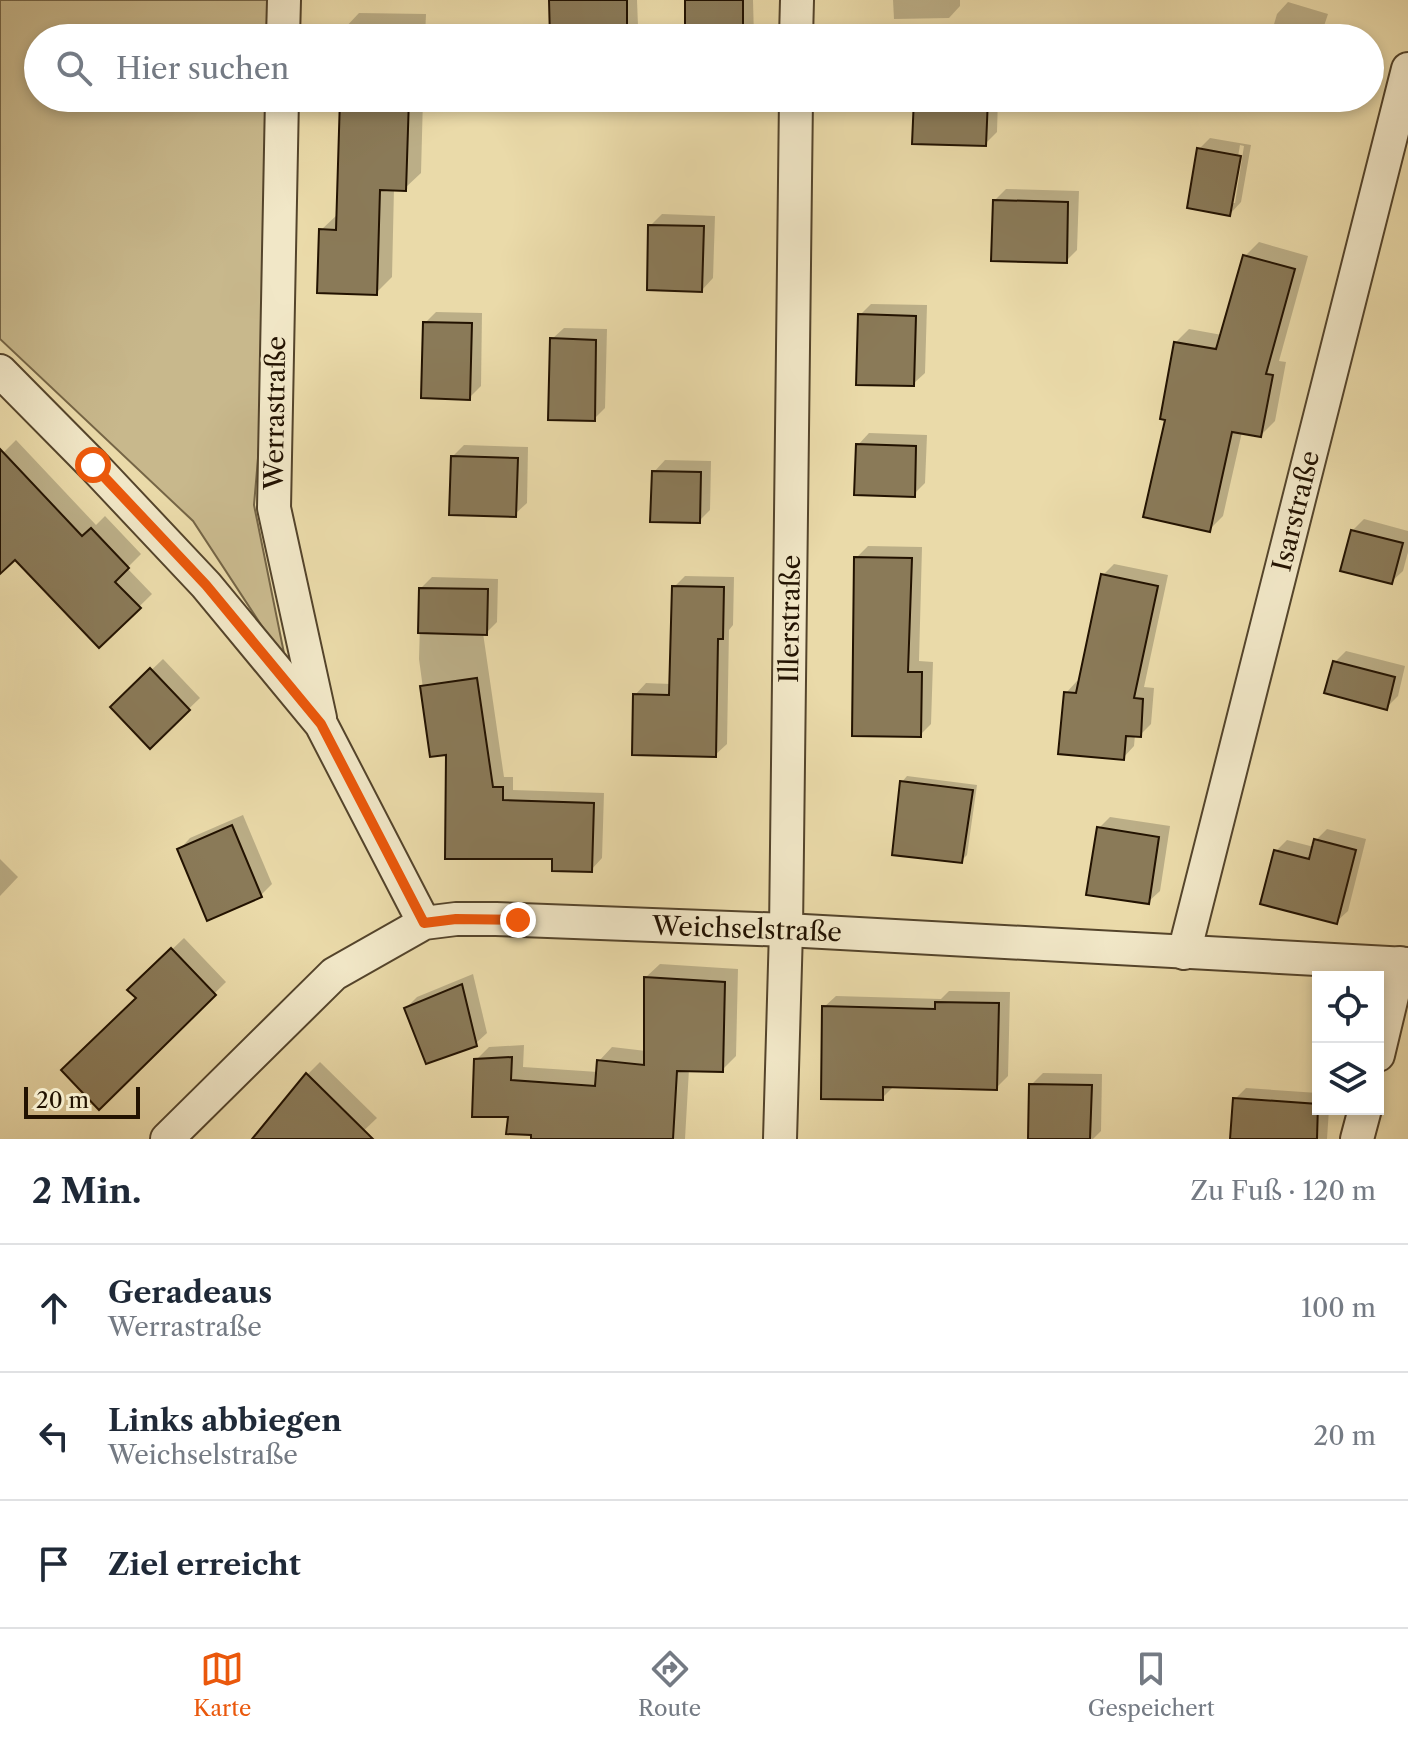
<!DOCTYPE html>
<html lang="de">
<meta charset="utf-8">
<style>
body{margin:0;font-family:"Libre Caslon Text",serif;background:#f2f2f3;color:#1f2937}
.controls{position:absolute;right:24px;bottom:24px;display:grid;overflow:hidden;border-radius:0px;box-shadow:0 4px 12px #0003}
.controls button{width:72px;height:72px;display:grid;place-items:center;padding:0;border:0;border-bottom:2px solid #e0e1e3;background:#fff;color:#1f2937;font:40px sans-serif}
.scale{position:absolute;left:24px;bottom:20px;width:116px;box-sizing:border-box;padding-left:8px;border:4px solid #221201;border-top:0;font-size:22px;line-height:28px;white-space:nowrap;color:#221201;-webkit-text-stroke:6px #f1e7c7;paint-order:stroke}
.stop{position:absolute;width:24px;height:24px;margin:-18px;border:6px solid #ea580c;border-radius:50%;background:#fff}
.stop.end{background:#ea580c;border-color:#fff;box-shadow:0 2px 8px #0008}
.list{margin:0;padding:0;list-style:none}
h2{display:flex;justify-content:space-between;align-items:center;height:104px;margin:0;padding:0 32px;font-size:34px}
h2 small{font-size:26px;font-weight:400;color:#747a83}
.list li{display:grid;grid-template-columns:52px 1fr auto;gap:24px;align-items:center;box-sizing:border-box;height:128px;padding:0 32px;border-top:2px solid #e0e1e3}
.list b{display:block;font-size:30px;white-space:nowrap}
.list p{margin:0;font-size:26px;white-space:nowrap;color:#747a83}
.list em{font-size:26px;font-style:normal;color:#747a83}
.icon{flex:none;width:44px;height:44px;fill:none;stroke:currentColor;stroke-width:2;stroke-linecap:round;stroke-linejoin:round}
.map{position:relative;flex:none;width:1408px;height:1139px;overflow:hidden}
.search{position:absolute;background:#fff;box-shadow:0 4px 12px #0003;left:24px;right:24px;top:24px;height:88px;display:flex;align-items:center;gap:20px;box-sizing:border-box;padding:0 28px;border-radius:44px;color:#747a83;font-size:30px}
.sheet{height:488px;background:#fff}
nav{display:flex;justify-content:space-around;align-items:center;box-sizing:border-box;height:112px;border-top:2px solid #e0e1e3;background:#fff;font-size:22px;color:#747a83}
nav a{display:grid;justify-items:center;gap:4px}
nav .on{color:#ea580c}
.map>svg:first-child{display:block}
.green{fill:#c8b88c;stroke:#756546;stroke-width:2}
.shadow{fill:#0003;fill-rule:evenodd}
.building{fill:#8a7a58;stroke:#221201;stroke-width:2}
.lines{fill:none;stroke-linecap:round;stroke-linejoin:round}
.street-casing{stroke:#54442b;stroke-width:36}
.street{stroke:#f1e7c7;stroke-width:32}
.route{stroke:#ea580c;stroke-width:10}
.labels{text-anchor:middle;stroke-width:6;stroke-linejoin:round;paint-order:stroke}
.street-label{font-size:26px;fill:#221201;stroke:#f1e7c7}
</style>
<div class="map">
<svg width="1408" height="1139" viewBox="0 0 1408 1139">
<rect width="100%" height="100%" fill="#eadaa9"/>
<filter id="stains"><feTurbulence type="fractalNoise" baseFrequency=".0025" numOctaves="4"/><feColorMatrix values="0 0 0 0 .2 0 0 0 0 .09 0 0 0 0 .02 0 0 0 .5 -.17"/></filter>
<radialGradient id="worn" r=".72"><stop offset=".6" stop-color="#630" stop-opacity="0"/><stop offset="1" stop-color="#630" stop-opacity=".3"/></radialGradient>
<path class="green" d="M0,0H269V38H38V98H268L265,377L254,505L286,663L193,521L0,339Z"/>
<g class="shadow">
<path d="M551,0H637L638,26L626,37Z"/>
<path d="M687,0H753L754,38H687Z"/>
<path d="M893,0H960V6L949,18L894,19Z"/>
<path d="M1288,2L1328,14L1320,38H1270L1277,14Z"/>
<path d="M359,13L426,14L425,38H344V29Z"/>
<path d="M342,98H423L421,173L405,188H394L392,277L376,293L321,230L337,215Z"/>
<path d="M916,98H998L997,132L985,144Z"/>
<path d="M1210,138L1251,145L1241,202L1230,214L1199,149ZM1240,145L1244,146L1235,203H1230Z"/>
<path d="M1006,189L1079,191L1077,250L1066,261L995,200Z"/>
<path d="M662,214L715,216L713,278L702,290L650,226Z"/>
<path d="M1259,242L1308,256L1279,361L1286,362L1275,421L1261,435L1242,432L1223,516L1209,530L1167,418L1175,343L1189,329L1222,335L1245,256Z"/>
<path d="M871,304L927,305L925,373L913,384L860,315Z"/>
<path d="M436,312L482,313L481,386L469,398L425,323Z"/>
<path d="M564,328L607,329L605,408L594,419L552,339Z"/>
<path d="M869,433L927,435L925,483L914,494L858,445Z"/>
<path d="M16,440L96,525L105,516L141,554L127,568L152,594L99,646L15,557L0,568V450L3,453Z"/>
<path d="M464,445L528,447L527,503L515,514L453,456Z"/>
<path d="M665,460L711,461L710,510L699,521L654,472Z"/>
<path d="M1364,519L1408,531V552L1403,571L1391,582L1352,531Z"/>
<path d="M868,546L922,547L919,661L933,662L931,724L920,735L856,558Z"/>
<path d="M1114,564L1168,575L1144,687L1154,688L1151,724L1140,735H1135L1134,746L1123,758L1066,693L1077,681L1081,682L1103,575Z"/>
<path d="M685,576L734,577L733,625L729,630L727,744L715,755L635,695L646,683L671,684L674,587Z"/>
<path d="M432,577L498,579L497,622L486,633H483L504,777H513V790L604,793L602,858L591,870L554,857L448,753L432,755L419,659L421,588Z"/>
<path d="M1346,651L1405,666L1398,696L1386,708L1335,662Z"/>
<path d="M163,659L200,698L150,746L113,707Z"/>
<path d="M907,776L977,785L967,855L962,860L902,782Z"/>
<path d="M243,815L272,884L261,895L179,850L190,838Z"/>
<path d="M1110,817L1170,826L1160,891L1148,902L1099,828Z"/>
<path d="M1327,829L1366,839L1348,911L1336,922L1276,851L1287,840L1314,847L1316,840Z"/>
<path d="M0,859L18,877L0,896Z"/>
<path d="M184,938L226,982L99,1107L138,998L130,990Z"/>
<path d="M660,964L738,969L736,1056L722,1070L689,1069L685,1139H533V1133L510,1115L476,1060L489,1047L524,1045L523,1067L598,1072L599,1061L612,1047L646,1051V977Z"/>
<path d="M473,974L487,1033L475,1044L406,1008L417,997Z"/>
<path d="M949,991L1010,992L1008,1076L996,1088L894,1086L882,1098L824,1007L836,996L941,999Z"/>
<path d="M320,1062L377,1118L355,1139H277L307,1075Z"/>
<path d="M1043,1073L1102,1074L1101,1131L1093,1139H1030L1031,1085Z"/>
<path d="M1246,1088L1318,1093V1109H1329L1327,1139H1232L1235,1099Z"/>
</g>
<g class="building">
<path d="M549,0H627V38H550Z"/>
<rect x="685" y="0" width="58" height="38"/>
<path d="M340,98H409L406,191L380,190L377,295L317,293L319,229L336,230Z"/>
<path d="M914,98H988L986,146L912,144Z"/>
<path d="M1197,148L1241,156L1230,216L1187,208Z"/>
<path d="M993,200L1068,202L1067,263L991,261Z"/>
<path d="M648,225L704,226L702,292L647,290Z"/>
<path d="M1243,255L1295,269L1266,374L1273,375L1261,437L1232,432L1210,532L1143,517L1165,420L1160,419L1174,342L1216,349Z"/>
<path d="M858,314L916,316L914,386L856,385Z"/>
<path d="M423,322L472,323L470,400L421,398Z"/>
<path d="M550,338L596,340L595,421L548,420Z"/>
<path d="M856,444L916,446L915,497L854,495Z"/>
<path d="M0,449L82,536L91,528L129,568L115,582L141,608L99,648L15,560L0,574Z"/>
<path d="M451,456L518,458L516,517L449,515Z"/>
<path d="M652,471L701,472L700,523L650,522Z"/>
<path d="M1351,530L1403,543L1392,584L1340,571Z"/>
<path d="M854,557L912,558L908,672H922L921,737L852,736Z"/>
<path d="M1101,574L1158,586L1134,698L1143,699L1141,737L1126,736L1124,760L1058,754L1064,692L1076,693Z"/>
<path d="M672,586L724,587L723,639H718L716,757L632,755L633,694L669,695Z"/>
<path d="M419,588L488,589L487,635L418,633Z"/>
<path d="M1333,661L1395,677L1387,710L1324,693Z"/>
<path d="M150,668L190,710L150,749L110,707Z"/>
<path d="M477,678L493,787H503V800L594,803L592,872L552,871V859H445L446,755L430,757L420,686Z"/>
<path d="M900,781L973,790L962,863L892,855Z"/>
<path d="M232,825L262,897L207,921L177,849Z"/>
<path d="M1097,827L1159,837L1149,904L1086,895Z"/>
<path d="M1314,839L1356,850L1337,924L1260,904L1274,850L1309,859Z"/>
<path d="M171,948L216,995L99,1110L61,1070L136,998L127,990Z"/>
<path d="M644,977L725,982L723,1072L677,1071L673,1139H531V1135L506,1134L508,1117H472L474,1059L512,1057L511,1080L595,1086L597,1060L644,1065Z"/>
<path d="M462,984L477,1046L426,1064L404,1008Z"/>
<path d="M935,1002L999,1003L997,1090L883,1087V1100L821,1099L822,1006L935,1009Z"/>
<path d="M306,1073L373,1139H252Z"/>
<path d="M1029,1084L1092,1085L1090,1139H1028Z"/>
<path d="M1233,1098L1318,1104L1317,1139H1230Z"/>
</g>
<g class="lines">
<g class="street-casing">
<g id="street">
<path d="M283,38L284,0"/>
<path d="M796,38L797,0"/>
<path d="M282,98L274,508L320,718"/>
<path d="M0,371L93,465L206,585L321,724L424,923"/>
<path d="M1184,953L1408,69"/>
<path d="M1378,1055L1400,963"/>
<path d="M167,1139L334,974L424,923L456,919H496L786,930L1408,964"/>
<path d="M780,1139L786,930L796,98"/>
<path d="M1357,1139L1365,1109"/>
</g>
</g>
<use href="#street" class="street"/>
</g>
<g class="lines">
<path class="route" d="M93,465L206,585L321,724L424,923L456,919L518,920"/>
</g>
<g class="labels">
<g class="street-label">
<text transform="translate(275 413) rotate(-89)" y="9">Werrastraße</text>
<text transform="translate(1296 511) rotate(-76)" y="9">Isarstraße</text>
<text transform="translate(790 619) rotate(-89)" y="9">Illerstraße</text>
<text transform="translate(747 929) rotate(2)" y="9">Weichselstraße</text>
</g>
</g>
<rect width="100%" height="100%" filter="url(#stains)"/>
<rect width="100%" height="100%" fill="url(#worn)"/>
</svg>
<div class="controls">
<button><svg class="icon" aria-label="locate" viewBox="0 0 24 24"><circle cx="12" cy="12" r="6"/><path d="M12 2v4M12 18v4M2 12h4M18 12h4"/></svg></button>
<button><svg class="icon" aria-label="layers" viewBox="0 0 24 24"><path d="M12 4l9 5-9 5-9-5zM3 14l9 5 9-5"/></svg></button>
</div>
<div class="scale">20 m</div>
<div class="stop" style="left:93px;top:465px"></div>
<div class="stop end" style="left:518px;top:920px"></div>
<div class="search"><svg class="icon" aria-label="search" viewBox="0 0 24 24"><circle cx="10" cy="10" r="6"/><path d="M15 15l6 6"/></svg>Hier suchen</div>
</div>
<section class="sheet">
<h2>2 Min.<small>Zu Fuß · 120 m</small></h2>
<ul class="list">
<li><svg class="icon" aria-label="ahead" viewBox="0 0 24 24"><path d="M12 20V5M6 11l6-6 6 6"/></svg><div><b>Geradeaus</b><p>Werrastraße</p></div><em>100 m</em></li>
<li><svg class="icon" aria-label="left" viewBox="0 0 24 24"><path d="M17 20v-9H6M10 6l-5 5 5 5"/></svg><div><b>Links abbiegen</b><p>Weichselstraße</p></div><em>20 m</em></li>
<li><svg class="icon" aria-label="arrive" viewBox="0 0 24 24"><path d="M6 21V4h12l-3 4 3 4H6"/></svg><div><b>Ziel erreicht</b></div></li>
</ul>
</section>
<nav>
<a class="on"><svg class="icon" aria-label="map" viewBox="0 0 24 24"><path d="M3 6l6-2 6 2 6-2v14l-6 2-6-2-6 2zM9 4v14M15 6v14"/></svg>Karte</a>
<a><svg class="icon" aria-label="directions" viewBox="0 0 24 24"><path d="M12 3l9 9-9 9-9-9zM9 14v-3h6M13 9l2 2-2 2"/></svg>Route</a>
<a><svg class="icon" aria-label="saved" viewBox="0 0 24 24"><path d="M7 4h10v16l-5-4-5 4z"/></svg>Gespeichert</a>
</nav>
